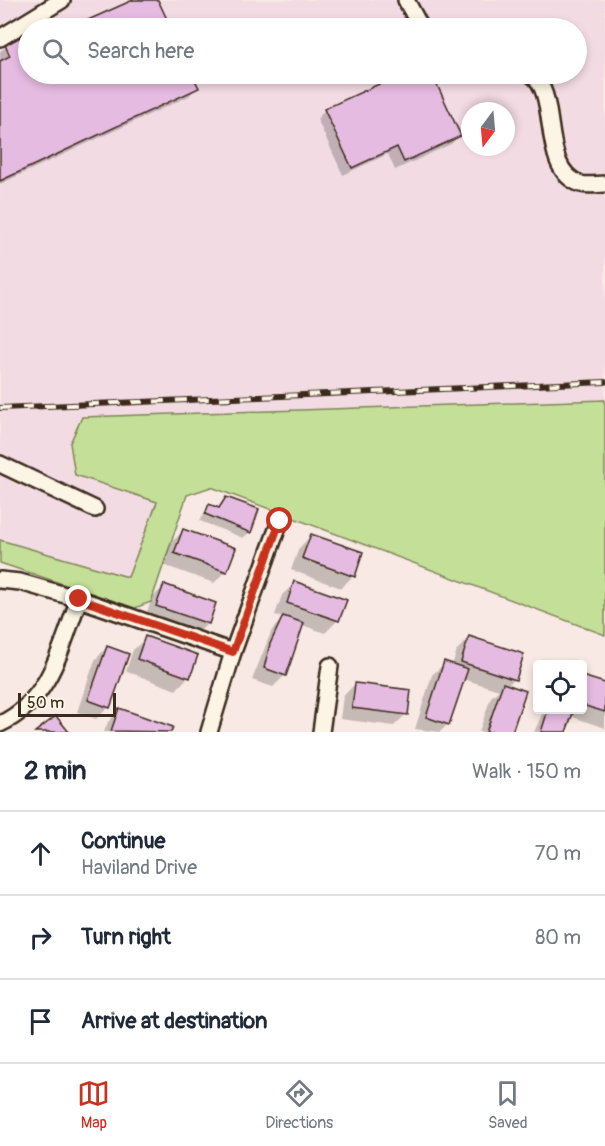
<!DOCTYPE html>
<meta charset="utf-8">
<style>
body{margin:0;font-family:Pangolin,sans-serif;background:#f6f6f7;color:#1f2937}
.controls{position:absolute;right:18px;bottom:18px;display:grid;overflow:hidden;border-radius:6px;box-shadow:0 3px 9px #0003}
.controls button{width:54px;height:54px;display:grid;place-items:center;padding:0;border:0;border-bottom:2px solid #e0e1e3;background:#fff;color:#1f2937;font:30px sans-serif}
.compass{position:absolute;left:461px;top:102px;width:54px;height:54px;border-radius:50%;background:#fff;box-shadow:0 3px 9px #0003;rotate:196deg}
.scale{position:absolute;left:18px;bottom:15px;width:98px;box-sizing:border-box;padding-left:6px;border:3px solid #3b2a1e;border-top:0;font-size:16px;line-height:21px;white-space:nowrap;color:#3b2a1e;-webkit-text-stroke:4px #fcf5e5;paint-order:stroke}
.stop{position:absolute;width:18px;height:18px;margin:-14px;border:4px solid #c8321e;border-radius:50%;background:#fff}
.stop.end{background:#c8321e;border-color:#fff;box-shadow:0 2px 6px #0008}
.list{margin:0;padding:0;list-style:none}
h2{display:flex;justify-content:space-between;align-items:center;height:78px;margin:0;padding:0 24px;font-size:26px}
h2 small{font-size:20px;font-weight:400;color:#747a83}
.list li{display:grid;grid-template-columns:39px 1fr auto;gap:18px;align-items:center;box-sizing:border-box;height:84px;padding:0 24px;border-top:2px solid #e0e1e3}
.list b{display:block;font-size:22px;white-space:nowrap}
.list p{margin:0;font-size:20px;white-space:nowrap;color:#747a83}
.list em{font-size:20px;font-style:normal;color:#747a83}
.icon{flex:none;width:33px;height:33px;fill:none;stroke:currentColor;stroke-width:2;stroke-linecap:round;stroke-linejoin:round}
.map{position:relative;flex:none;width:605px;height:732px;overflow:hidden}
.search{position:absolute;background:#fff;box-shadow:0 3px 9px #0003;left:18px;right:18px;top:18px;height:66px;display:flex;align-items:center;gap:15px;box-sizing:border-box;padding:0 21px;border-radius:33px;color:#747a83;font-size:22px}
.sheet{height:330px;background:#fff}
nav{display:flex;justify-content:space-around;align-items:center;box-sizing:border-box;height:84px;border-top:2px solid #e0e1e3;background:#fff;font-size:16px;color:#747a83}
nav a{display:grid;justify-items:center;gap:3px}
nav .on{color:#c8321e}
.map>svg:first-child{display:block}
.built{fill:#f3dbe3;fill-rule:evenodd}
.green{fill:#c4df97;stroke:#80845a;stroke-width:1.5}
.shadow{fill:#0003}
.building{fill:#e6bbe1;stroke:#3b2a1e;stroke-width:1.5}
.lines{fill:none;stroke-linecap:round;stroke-linejoin:round}
.minor-casing{stroke:#3b2a1e;stroke-width:20}
.minor{stroke:#fcf5e5;stroke-width:15}
.rail-casing{stroke:#3b2a1e;stroke-width:6}
.rail{stroke:#fcf5e5;stroke-width:4;stroke-dasharray:11;stroke-linecap:butt}
.route{stroke:#c8321e;stroke-width:8}
</style>
<div class="map">
<svg width="605" height="732" viewBox="0 0 605 732">
<rect width="100%" height="100%" fill="#f8e9e4"/>
<filter id="ink" filterUnits="userSpaceOnUse"><feTurbulence type="fractalNoise" baseFrequency=".0167" numOctaves="2"/><feDisplacementMap in="SourceGraphic" scale="12" xChannelSelector="R" yChannelSelector="G"/><feConvolveMatrix kernelMatrix="1 2 1 2 8 2 1 2 1" color-interpolation-filters="sRGB"/></filter>
<g filter="url(#ink)">
<path class="built" d="M0,0H605V400L82,417L75,475L157,502L128,577L0,540ZM28,28H576V74H28ZM470,111H506V147H470Z"/>
<path class="green" d="M605,400V635L211,487L187,495L151,602L135,608L0,563V540L128,577L157,502L75,475L70,443L82,417Z"/>
<g class="shadow">
<path d="M136,0H156L169,28H74Z"/>
<path d="M28,35V74H190L197,87L189,96L0,184V51Z"/>
<path d="M405,74H430L459,136L451,144L395,170L388,154L343,175L317,119L325,110Z"/>
<path d="M226,498L250,532L243,538L200,521L209,506L218,509Z"/>
<path d="M183,531L226,571L214,583L163,565L171,543Z"/>
<path d="M311,536L353,576L341,588L291,570L299,548Z"/>
<path d="M295,583L345,601L337,621L325,633L302,625L285,675L273,687L252,680L272,630L283,618L275,615L282,595Z"/>
<path d="M164,586L214,604L207,624L195,636L145,618L152,598Z"/>
<path d="M146,638L196,656L188,677L176,690L126,671L133,650Z"/>
<path d="M469,638L514,679L507,686L511,732H479L491,697L499,690L463,679L448,724L440,732L415,729L432,675L445,663L452,666L457,650Z"/>
<path d="M107,647L109,707L96,719L77,712L95,660Z"/>
<path d="M582,678L605,685V728L570,716L565,732H534L544,710H582Z"/>
<path d="M355,684L406,714L394,726L340,719L343,696Z"/>
<path d="M120,709L171,728L170,732H104L108,722Z"/>
</g>
<g class="building">
<path d="M133,0H158L171,28H70Z"/>
<path d="M28,33V74H192L199,88L0,181V61L10,56L5,45Z"/>
<path d="M401,74H432L461,136L404,162L397,147L352,168L324,109Z"/>
<path d="M226,497L259,509L251,533L205,514L209,504L219,508Z"/>
<path d="M183,529L236,548L227,572L174,553Z"/>
<path d="M311,534L363,552L355,577L302,558Z"/>
<path d="M294,581L347,600L339,621L287,603Z"/>
<path d="M164,584L216,603L209,624L156,606Z"/>
<path d="M283,616L304,623L286,676L264,668L270,644Z"/>
<path d="M145,636L198,655L190,678L137,659Z"/>
<path d="M469,636L524,654L516,680L461,662Z"/>
<path d="M107,646L129,654L110,708L88,700Z"/>
<path d="M444,661L468,669L449,725L426,717Z"/>
<path d="M582,676L605,683V712L582,705Z"/>
<path d="M355,683L411,690L408,715L352,708Z"/>
<path d="M503,683L526,691L512,732H486Z"/>
<path d="M119,708L173,727L171,732L111,731Z"/>
<path d="M548,710H574L566,732H541Z"/>
<path d="M56,716L69,732H35Z"/>
</g>
<g class="lines">
<g class="minor-casing">
<g id="minor">
<path d="M406,0L421,28"/>
<path d="M0,38L62,0"/>
<path d="M531,74C561,93 538,170 581,184C588,186 598,184 605,184"/>
<path d="M0,464L95,509"/>
<path d="M0,580L20,582L79,599L233,652"/>
<path d="M0,724C50,701 61,647 79,599"/>
<path d="M209,732L233,652L280,521"/>
<path d="M321,732L330,666"/>
</g>
</g>
<use href="#minor" class="minor"/>
<g class="rail-casing">
<path id="rail" d="M0,408L605,382"/>
</g>
<use href="#rail" class="rail"/>
</g>
</g>
<g class="lines" filter="url(#ink)">
<path class="route" d="M79,599L233,652L280,521"/>
</g>
</svg>
<div class="controls">
<button><svg class="icon" aria-label="locate" viewBox="0 0 24 24"><circle cx="12" cy="12" r="6"/><path d="M12 2v4M12 18v4M2 12h4M18 12h4"/></svg></button>
</div>
<svg class="compass" viewBox="-18 -18 36 36"><path d="M0-13l5 13h-10z" fill="#e53935"/><path d="M0 13l5-13h-10z" fill="#747a83"/></svg>
<div class="scale">50 m</div>
<div class="stop" style="left:280px;top:521px"></div>
<div class="stop end" style="left:79px;top:599px"></div>
<div class="search"><svg class="icon" aria-label="search" viewBox="0 0 24 24"><circle cx="10" cy="10" r="6"/><path d="M15 15l6 6"/></svg>Search here</div>
</div>
<section class="sheet">
<h2>2 min<small>Walk · 150 m</small></h2>
<ul class="list">
<li><svg class="icon" aria-label="ahead" viewBox="0 0 24 24"><path d="M12 20V5M6 11l6-6 6 6"/></svg><div><b>Continue</b><p>Haviland Drive</p></div><em>70 m</em></li>
<li><svg class="icon" aria-label="right" viewBox="0 0 24 24"><path d="M7 20v-9h11M14 6l5 5-5 5"/></svg><div><b>Turn right</b></div><em>80 m</em></li>
<li><svg class="icon" aria-label="arrive" viewBox="0 0 24 24"><path d="M6 21V4h12l-3 4 3 4H6"/></svg><div><b>Arrive at destination</b></div></li>
</ul>
</section>
<nav>
<a class="on"><svg class="icon" aria-label="map" viewBox="0 0 24 24"><path d="M3 6l6-2 6 2 6-2v14l-6 2-6-2-6 2zM9 4v14M15 6v14"/></svg>Map</a>
<a><svg class="icon" aria-label="directions" viewBox="0 0 24 24"><path d="M12 3l9 9-9 9-9-9zM9 14v-3h6M13 9l2 2-2 2"/></svg>Directions</a>
<a><svg class="icon" aria-label="saved" viewBox="0 0 24 24"><path d="M7 4h10v16l-5-4-5 4z"/></svg>Saved</a>
</nav>
